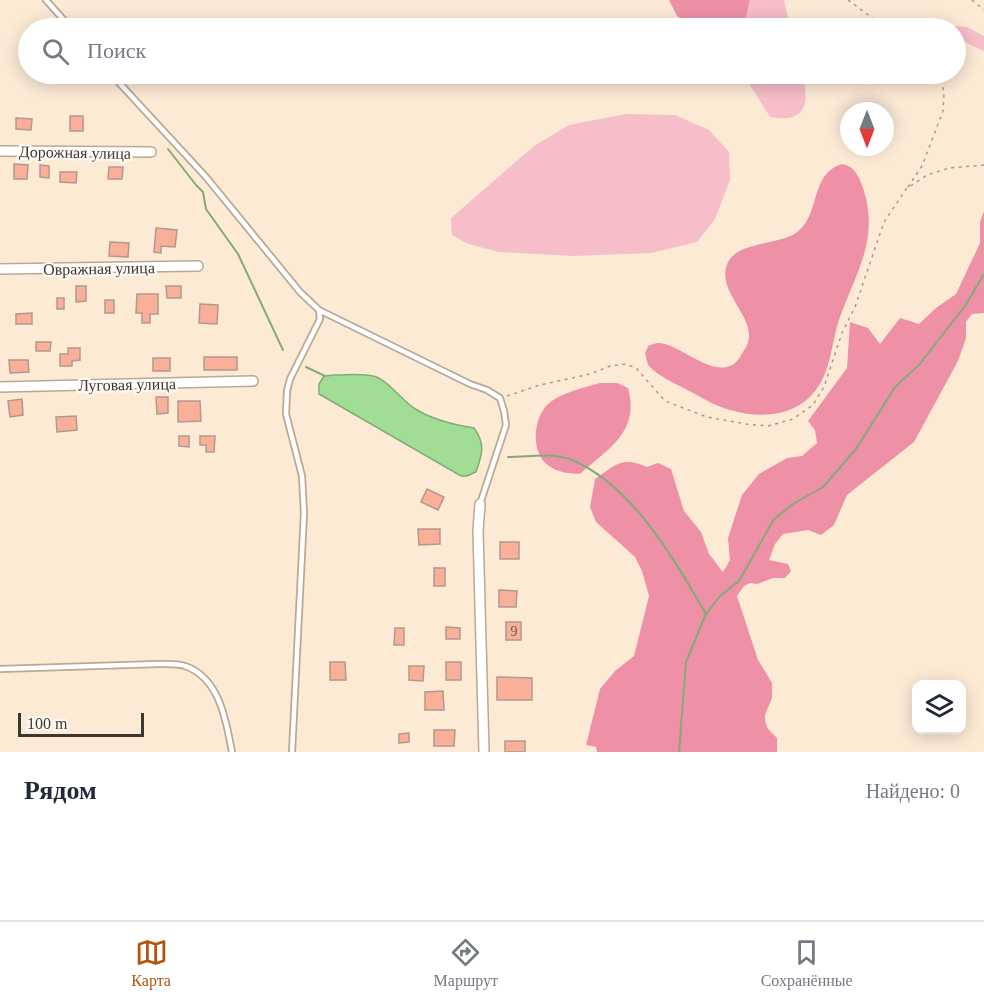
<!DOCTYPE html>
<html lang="ru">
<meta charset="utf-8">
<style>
body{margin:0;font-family:"Times New Roman",serif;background:#f2f2f3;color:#1f2937}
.controls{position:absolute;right:18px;bottom:18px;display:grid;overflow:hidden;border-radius:12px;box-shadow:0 3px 15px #0003}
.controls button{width:54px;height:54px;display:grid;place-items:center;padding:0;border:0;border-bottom:2px solid #e0e1e3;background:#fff;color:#1f2937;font:30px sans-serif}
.compass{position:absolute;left:840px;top:102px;width:54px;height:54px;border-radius:50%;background:#fff;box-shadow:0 3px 15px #0003;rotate:180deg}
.scale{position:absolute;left:18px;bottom:15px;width:126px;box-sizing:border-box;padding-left:6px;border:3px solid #3e372f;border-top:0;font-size:16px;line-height:21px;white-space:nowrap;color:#3e372f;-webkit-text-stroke:4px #fefaf6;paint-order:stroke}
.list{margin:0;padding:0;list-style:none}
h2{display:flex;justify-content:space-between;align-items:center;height:78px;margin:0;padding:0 24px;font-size:26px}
h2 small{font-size:20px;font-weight:400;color:#747a83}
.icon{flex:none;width:33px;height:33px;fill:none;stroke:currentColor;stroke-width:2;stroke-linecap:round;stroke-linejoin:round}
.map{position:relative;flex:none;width:984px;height:752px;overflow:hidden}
.search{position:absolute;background:#fff;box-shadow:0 3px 15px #0003;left:18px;right:18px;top:18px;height:66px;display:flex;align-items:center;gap:15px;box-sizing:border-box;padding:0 21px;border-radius:33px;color:#747a83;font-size:22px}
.sheet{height:168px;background:#fff}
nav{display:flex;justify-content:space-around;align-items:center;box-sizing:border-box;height:84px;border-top:2px solid #e0e1e3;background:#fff;font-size:16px;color:#747a83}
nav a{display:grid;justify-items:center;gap:3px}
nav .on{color:#b45309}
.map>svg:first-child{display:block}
.green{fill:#f5bec9}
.forest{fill:#ee90a6}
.water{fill:#a1dd94;stroke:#83ab76;stroke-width:1.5}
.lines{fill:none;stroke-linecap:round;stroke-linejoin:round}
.stream{stroke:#83ab76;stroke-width:2}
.building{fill:#fab098;stroke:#b2988f;stroke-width:1.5}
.service-casing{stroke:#b9a994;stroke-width:8}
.minor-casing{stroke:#b9a994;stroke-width:12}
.path{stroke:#a79a8b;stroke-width:1.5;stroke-dasharray:3 4.5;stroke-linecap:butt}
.service{stroke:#fff;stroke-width:4.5}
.minor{stroke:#fff;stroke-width:9}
.labels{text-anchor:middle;stroke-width:4.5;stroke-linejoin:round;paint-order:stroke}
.number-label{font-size:14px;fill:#6d5549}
.street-label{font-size:16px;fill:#3e372f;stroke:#fefaf6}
</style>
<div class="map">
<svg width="984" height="752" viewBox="0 0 984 752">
<rect width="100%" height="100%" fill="#fcead5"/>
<g class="green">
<path d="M750,0H784L790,28H733L746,17Z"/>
<path d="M955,26L967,27L984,36V51L958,39Z"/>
<path d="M743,74H802C810,103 806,124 770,117Z"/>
<path d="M626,114L675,115L709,130L729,152L730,180L715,219L697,242L651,253L574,256L499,252L468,244L452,235L451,218L534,146L569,125Z"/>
</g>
<g class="forest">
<path d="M669,0H750L746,17L733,27L724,28L694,26L677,16Z"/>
<path d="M842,164C854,166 858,175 862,185C881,239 856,271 839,320C833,338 831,362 823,378C801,425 743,421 704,399C691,391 658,377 649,366C647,363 646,357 645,353L649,345C652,345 655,343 658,343C680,343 713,380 735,363C738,361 741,355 743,352C765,323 719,298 726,268C731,241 777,246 796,233C821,216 809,174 842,164Z"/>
<path d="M984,211V313L972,314L966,322V338L958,361L914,442L847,495L834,525L821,535L808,530L783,534L775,544L769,560L788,564L791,571L785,578H773L757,584L750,583L744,586L737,596L758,660L772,683V698L765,715V721L768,729L777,738V752H597L596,747L586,745L600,689L615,671L634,656L649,596L642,571L635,557L596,522L590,507L595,479C616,465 621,456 647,467L658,463L671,469L684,511L701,532L709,554L723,572L730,560L728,538L742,495L759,474L787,458L802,456L817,443L815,430L808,421L847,368L850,322L868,328L880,344L900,318L919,324L936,308L956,294L980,243V222Z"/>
<path d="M600,383H617L628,388C640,432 609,448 580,474C568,473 559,473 549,466C530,453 533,418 548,404C562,392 583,388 600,383Z"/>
</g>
<path class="water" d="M335,375C347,375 361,373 373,376C388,379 402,402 417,410C434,420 455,425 474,428C486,444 482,455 476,472L467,476H461L319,394V384L324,376Z"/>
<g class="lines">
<g class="stream">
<path d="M168,149L196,185L203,192L206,209L238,254L283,350"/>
<path d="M306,367L325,376"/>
<path d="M508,457C530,457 551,452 572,460C632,485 675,560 706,614"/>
<path d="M679,752L686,662L706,614L720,596L739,581L774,519L793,504L823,487L856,449L895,387L919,365L965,306L984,274"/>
</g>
</g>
<g class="building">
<rect x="70" y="116" width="13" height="15"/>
<path d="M16,118L32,119L31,130L16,129Z"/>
<path d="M14,164L28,165L27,179H14Z"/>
<path d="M40,165L49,166V178L40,177Z"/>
<path d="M109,167H123L122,179H108Z"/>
<path d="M60,172H77L76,183L60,182Z"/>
<path d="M156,228L177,230L175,247L161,246V253L154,252Z"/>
<path d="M110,242L129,243L128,257L109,256Z"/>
<path d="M76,286H86V301L76,302Z"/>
<path d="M166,286H181V298H167Z"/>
<path d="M137,294H158V314H150V323H142V313H136Z"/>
<rect x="57" y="298" width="7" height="11"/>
<rect x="105" y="300" width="9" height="13"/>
<path d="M200,304L218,305L217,324L199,323Z"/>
<path d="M32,313V324H16V314Z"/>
<path d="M36,342H51L50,351H36Z"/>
<path d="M68,348H80V360L72,361V366H60V354H68Z"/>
<rect x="204" y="357" width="33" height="13"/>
<rect x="153" y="358" width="17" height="13"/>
<path d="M9,360H28L29,372L10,373Z"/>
<path d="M156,397H168V413L157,414Z"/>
<path d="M22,399L23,415L10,417L8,401Z"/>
<path d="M178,401H200L201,421L178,422Z"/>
<path d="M76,416L77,430L57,432L56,417Z"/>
<path d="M179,436H189V447L179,446Z"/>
<path d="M200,436H215L214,452H206V445H200Z"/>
<path d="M427,489L444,497L438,510L421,502Z"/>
<path d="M418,529H440V544L419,545Z"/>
<rect x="500" y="542" width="19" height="17"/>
<rect x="434" y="568" width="11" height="18"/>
<path d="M499,590L517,591L516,607H499Z"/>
<rect x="506" y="622" width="15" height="18"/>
<path d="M446,627L460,628V639H446Z"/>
<path d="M395,628H404V645H394Z"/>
<path d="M330,662H345L346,680H330Z"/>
<rect x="446" y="662" width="15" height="18"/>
<path d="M409,666H424L423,681L409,680Z"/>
<path d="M497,677L532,678V700H497Z"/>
<path d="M443,691L444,710H425V692Z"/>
<path d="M434,730H455L454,746H434Z"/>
<path d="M409,733V742L399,743V734Z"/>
<rect x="505" y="741" width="20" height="11"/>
</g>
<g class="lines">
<g class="service-casing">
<g id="service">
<path d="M46,0L71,28"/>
<path d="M111,74L206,177L300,292L319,310L320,319L290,379L287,391L286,414L302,476L304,513L292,752"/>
<path d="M319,310L470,384L487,390L500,398L504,411L506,425L480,504"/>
<path d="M0,669L158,664C166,664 177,663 185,666C220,678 226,721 232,752"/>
</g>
</g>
<g class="minor-casing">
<g id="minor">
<path d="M0,151L151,152"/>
<path d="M0,269L198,266"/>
<path d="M0,387L253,381"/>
<path d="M480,504L478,531L484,752"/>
</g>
</g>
<g class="path">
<path d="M848,0L886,28"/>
<path d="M972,0L984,10"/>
<path d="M908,187L922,166L943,111L944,93L940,74"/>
<path d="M507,396L540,385L590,374L610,366L626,364L636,368L665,401L707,417L746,424L768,426L793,419L813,405L824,387L842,333L855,307L884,222L906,189L927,175L949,168L984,165"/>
</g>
<use href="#service" class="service"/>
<use href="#minor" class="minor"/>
</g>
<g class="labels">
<g class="number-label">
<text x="514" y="636">9</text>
</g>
<g class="street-label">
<text transform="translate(75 152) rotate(1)" y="6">Дорожная улица</text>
<text transform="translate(99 268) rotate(-1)" y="6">Овражная улица</text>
<text transform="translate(127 384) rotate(-1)" y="6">Луговая улица</text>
</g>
</g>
</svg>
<div class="controls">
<button><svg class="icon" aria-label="layers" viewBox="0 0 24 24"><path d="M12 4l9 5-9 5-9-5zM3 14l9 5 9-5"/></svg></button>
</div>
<svg class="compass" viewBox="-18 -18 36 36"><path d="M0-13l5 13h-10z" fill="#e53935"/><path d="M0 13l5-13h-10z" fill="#747a83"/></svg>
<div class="scale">100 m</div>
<div class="search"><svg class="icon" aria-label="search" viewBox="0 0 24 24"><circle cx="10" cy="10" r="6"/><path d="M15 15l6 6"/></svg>Поиск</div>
</div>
<section class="sheet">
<h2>Рядом<small>Найдено: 0</small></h2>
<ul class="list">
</ul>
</section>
<nav>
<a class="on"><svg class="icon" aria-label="map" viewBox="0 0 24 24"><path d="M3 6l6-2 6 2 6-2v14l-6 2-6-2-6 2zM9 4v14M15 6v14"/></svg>Карта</a>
<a><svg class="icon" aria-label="directions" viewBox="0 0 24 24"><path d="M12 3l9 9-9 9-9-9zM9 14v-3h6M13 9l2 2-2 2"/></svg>Маршрут</a>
<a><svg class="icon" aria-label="saved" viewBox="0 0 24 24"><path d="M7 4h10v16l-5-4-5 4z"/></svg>Сохранённые</a>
</nav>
